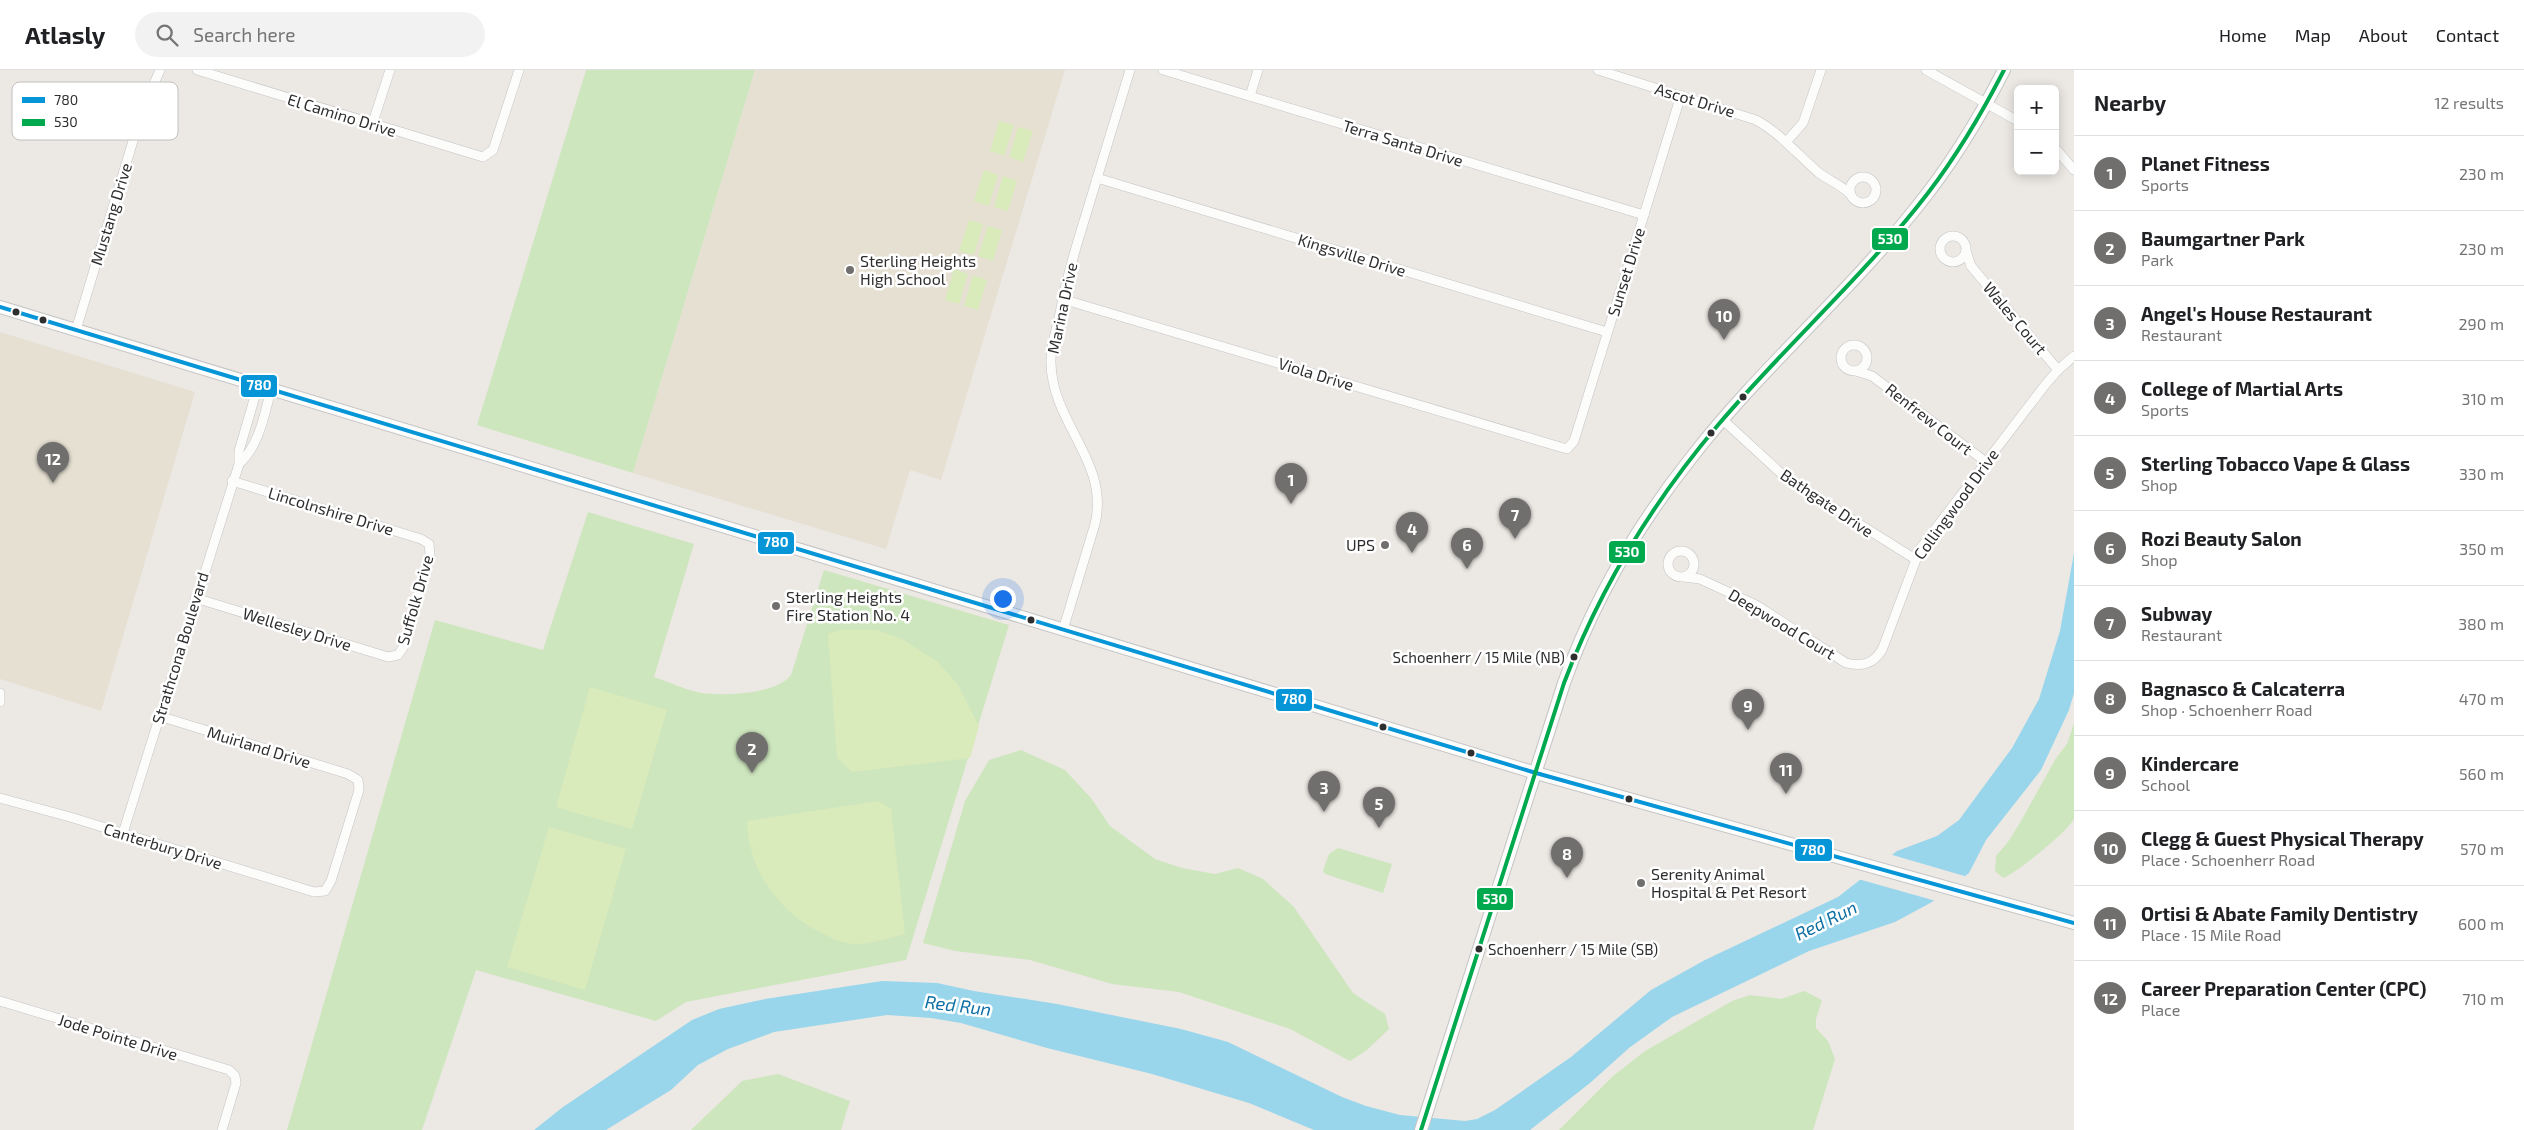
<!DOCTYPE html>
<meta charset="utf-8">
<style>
body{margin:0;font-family:"Exo 2",sans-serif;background:#f2f2f2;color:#202124}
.controls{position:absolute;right:15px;top:15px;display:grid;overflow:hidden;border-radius:8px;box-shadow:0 2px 12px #0003}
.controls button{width:45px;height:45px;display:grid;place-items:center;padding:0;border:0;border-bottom:1px solid #e0e0e0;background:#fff;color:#202124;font:25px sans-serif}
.you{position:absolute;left:1002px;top:528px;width:18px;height:18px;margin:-12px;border:4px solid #fff;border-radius:50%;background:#1a73e8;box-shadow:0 0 0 8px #1a73e833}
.badge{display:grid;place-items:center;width:32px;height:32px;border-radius:50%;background:#706f6e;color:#fff;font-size:16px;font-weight:700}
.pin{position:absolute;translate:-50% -41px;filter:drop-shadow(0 1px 2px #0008)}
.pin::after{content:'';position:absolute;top:26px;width:18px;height:15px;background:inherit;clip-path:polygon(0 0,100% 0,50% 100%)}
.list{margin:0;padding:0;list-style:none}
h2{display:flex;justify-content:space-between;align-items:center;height:65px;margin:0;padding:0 20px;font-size:21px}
h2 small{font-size:16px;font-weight:400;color:#757577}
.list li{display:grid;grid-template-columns:32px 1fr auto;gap:15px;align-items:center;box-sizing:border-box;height:75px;padding:0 20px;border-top:1px solid #e0e0e0}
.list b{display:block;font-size:19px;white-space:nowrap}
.list p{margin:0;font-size:16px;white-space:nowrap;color:#757577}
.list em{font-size:16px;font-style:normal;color:#757577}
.icon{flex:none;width:28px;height:28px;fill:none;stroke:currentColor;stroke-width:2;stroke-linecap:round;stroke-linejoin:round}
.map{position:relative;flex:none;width:2074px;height:1060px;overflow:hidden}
header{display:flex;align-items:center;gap:30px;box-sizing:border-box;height:70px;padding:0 25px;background:#fff;border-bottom:1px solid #e0e0e0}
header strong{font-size:24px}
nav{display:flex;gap:28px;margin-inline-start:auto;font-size:18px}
.search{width:350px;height:45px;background:#f2f2f2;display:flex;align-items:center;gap:12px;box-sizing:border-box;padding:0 18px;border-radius:28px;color:#757577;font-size:19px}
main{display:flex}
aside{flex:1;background:#fff}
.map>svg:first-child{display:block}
.education{fill:#e6e0d3}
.green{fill:#cee6be}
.pitch{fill:#d9eabb}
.water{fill:#99d6ec}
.pier{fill:#ece8e4}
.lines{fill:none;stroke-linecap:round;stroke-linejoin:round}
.minor-casing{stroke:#c5c4c5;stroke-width:10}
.secondary-casing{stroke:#c5c4c5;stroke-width:14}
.minor{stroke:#fcfcfb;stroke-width:9}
.secondary{stroke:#fcfcfb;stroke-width:12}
.bus-1-casing{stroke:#fff;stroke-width:8}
.bus-2-casing{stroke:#fff;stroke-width:8}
.bus-1{stroke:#0696d7;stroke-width:4}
.bus-2{stroke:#00a94e;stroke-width:4}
.poi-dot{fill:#706f6e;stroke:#fff;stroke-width:2}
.bus-dot{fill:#2e2e2e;stroke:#fff;stroke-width:2}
.labels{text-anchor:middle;stroke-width:5;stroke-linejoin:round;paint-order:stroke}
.bus-label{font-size:15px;fill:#2e2e2e;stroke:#fff;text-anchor:end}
.street-label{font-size:16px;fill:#2e2e2e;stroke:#fff}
.poi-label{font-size:16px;fill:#2e2e2e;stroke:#fff;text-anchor:start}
.water-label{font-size:18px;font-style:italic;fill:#0d6fa3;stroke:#fff}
.key{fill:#fff;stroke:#c0c0c0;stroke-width:1}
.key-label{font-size:14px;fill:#2e2e2e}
.line-badge{stroke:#fff;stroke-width:2}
.badge-label{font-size:14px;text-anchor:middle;font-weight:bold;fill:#fff}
</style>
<header>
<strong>Atlasly</strong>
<div class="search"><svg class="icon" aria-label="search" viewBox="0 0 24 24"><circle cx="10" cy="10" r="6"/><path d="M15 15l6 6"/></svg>Search here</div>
<nav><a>Home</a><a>Map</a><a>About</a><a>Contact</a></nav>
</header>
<main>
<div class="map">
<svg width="2074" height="1060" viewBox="0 0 2074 1060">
<rect width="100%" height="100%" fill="#ece8e4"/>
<g class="education">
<path d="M755,0H1065L941,410L910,400L886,479L633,403Z"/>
<path d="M0,262L195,322L101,641L0,609Z"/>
</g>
<g class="green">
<path d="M586,0H755L633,403L477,355Z"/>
<path d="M588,442L694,474L654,607C669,612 686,620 702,623C724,626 777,624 791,605L824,500L1009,555L906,890L686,932L656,951L476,900L422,1060H287L435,550L543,580Z"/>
<path d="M2074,653V749C2065,764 2019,801 2003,808L1995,801L1996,786L2008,772L2021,751L2056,688L2067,674Z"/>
<path d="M1021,680L1065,700L1091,728L1110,756L1155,789L1182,798L1215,804L1238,798L1263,809L1294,837L1353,923L1385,944L1389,959L1367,980L1350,991L1290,959L1179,922L1112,914L1030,890L955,881L923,873L965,731L989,690Z"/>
<path d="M1338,778L1392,794L1383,823L1325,804L1323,801L1329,784Z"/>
<path d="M1804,921L1822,930L1816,949V958L1828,971L1835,989L1813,1060H1559L1613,1006L1645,981L1732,931L1750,925L1781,929Z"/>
<path d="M778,1004L850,1031L841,1060H691L742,1011Z"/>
</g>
<g class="pitch">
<path d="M999,51L1014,55L1004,86L990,81Z"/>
<path d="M1018,57L1033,61L1023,92L1009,87Z"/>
<path d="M984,100L998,105L989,136L974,131Z"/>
<path d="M1003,106L1017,111L1008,141L994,137Z"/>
<path d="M969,150L983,154L974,185L959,181Z"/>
<path d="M988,156L1002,160L993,191L978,186Z"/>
<path d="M954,199L968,204L959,234L945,230Z"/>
<path d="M973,205L987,210L978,240L964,236Z"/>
<path d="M840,560H877L902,569L938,592L958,615L979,656L970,688L852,702L837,688L828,564Z"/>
<path d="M590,617L667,640L632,759L556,737Z"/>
<path d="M878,731L891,739L905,864C889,868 871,874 856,874C845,874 835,870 826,865C781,845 748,801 747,751Z"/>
<path d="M549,757L626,779L585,920L507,897Z"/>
</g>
<path class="water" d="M2074,483V623L2069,640L2041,700L1986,770L1969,803L1932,832L1895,852L1809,881L1672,947L1629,978L1590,1013L1530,1060H1314L1249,1033L1152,1004L1047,978L961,953L931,948L887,945L774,962L728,979L698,995L671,1020L606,1060H534L563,1037L692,950L719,939L765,929L882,911L937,913L974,921L1057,934L1181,959L1228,972L1342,1027L1366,1036L1400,1045L1465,1051L1477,1049L1495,1040L1571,987L1651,920L1705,890L1838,827L1897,781L1937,766L1959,750L2012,678L2039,629L2060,561Z"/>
<path class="pier" d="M1889,784L1968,807L1936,831L1858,809Z"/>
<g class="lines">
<g class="minor-casing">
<g id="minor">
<path d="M197,0L483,87L493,80L519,0"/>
<path d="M1163,0L1644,145"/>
<path d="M1598,0L1756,50C1780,63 1798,85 1819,103C1830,111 1842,115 1851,125"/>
<path d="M1926,0L2018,51"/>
<path d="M1250,26L1258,0"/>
<path d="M81,33L139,51"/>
<path d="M372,55L390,0"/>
<path d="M1786,72L1803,53L1821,0"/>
<path d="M2055,78L2074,100"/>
<circle cx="1863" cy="120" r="13"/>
<path d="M1097,108L1607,262"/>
<circle cx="1953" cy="179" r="13"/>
<path d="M1966,181L1971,196L2058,300"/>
<path d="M1062,229L1567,379L1574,371L1681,25"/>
<path d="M76,260L142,41L160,0"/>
<circle cx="1854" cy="288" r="13"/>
<path d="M1856,301L1872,306L1986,392"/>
<path d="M1723,350L1786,408L1915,489"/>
<path d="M239,394C259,376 264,346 271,320"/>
<circle cx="1681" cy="494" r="13"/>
<path d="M1684,507L1700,509L1756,535L1846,593C1862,597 1873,594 1882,580L1920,479L2045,315L2058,300L2074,286"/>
<path d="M195,528L388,587L398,585L404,576L430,484L429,474L421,469L232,411"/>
<path d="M1063,560L1095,454C1110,392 1052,354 1051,293C1050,274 1058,257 1061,238C1067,204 1078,171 1088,138C1102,92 1116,46 1130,0"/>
<path d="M0,623V632"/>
<path d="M0,728L70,747L314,822L325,821L331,811L359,720L358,710L348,704L159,646"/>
<path d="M123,763L239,394V381L258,316"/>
<path d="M0,931L229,1000L235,1006L236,1013L222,1060"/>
</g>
</g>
<g class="secondary-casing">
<g id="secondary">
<path d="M0,237L1536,703L2074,853"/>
<path d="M1421,1060L1564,613C1593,531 1637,456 1691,388C1760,299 1846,226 1916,138C1951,95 1979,49 2004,0"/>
</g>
</g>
<use href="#minor" class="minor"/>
<use href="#secondary" class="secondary"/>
<g class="bus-1-casing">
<path id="bus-1" d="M0,237L1536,703L2074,853"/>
</g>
<g class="bus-2-casing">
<path id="bus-2" d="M1421,1060L1564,613C1600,518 1652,433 1718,355C1785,276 1864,206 1928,123C1957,85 1982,43 2004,0"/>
</g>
<use href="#bus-1" class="bus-1"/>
<use href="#bus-2" class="bus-2"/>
</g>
<g class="poi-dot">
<circle cx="850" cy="200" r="5"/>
<circle cx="1385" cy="475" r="5"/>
<circle cx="776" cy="536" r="5"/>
<circle cx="1641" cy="813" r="5"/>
</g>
<g class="bus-dot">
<circle cx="16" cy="242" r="4.5"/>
<circle cx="43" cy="250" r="4.5"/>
<circle cx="1743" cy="327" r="4.5"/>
<circle cx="1711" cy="363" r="4.5"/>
<circle cx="1031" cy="550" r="4.5"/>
<circle cx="1574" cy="587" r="4.5"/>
<circle cx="1383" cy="657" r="4.5"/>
<circle cx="1471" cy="683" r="4.5"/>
<circle cx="1629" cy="729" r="4.5"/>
<circle cx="1479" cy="879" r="4.5"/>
</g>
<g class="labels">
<g class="bus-label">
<text x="1565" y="593">Schoenherr / 15 Mile (NB)</text>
<text x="1488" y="885" text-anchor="start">Schoenherr / 15 Mile (SB)</text>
</g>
<g class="street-label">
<text transform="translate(1695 30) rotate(17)" y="6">Ascot Drive</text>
<text transform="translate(342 45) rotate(17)" y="6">El Camino Drive</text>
<text transform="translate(1403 73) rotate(17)" y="6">Terra Santa Drive</text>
<text transform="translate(111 144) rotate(-73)" y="6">Mustang Drive</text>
<text transform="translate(1352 185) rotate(17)" y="6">Kingsville Drive</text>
<text transform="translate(1626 202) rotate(-73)" y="6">Sunset Drive</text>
<text transform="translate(1062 238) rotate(-78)" y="6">Marina Drive</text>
<text transform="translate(2015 248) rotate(50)" y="6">Wales Court</text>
<text transform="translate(1316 304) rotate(17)" y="6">Viola Drive</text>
<text transform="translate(1929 349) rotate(38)" y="6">Renfrew Court</text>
<text transform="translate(1827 433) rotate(34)" y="6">Bathgate Drive</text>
<text transform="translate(1956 434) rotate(-54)" y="6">Collingwood Drive</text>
<text transform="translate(331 441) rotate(17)" y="6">Lincolnshire Drive</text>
<text transform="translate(415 530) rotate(-74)" y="6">Suffolk Drive</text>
<text transform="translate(1782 554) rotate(31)" y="6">Deepwood Court</text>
<text transform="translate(297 559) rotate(17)" y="6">Wellesley Drive</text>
<text transform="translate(180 578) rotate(-73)" y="6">Strathcona Boulevard</text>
<text transform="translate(259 677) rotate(17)" y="6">Muirland Drive</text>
<text transform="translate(163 776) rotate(17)" y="6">Canterbury Drive</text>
<text transform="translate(118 967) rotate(17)" y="6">Jode Pointe Drive</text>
</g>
<g class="poi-label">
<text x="860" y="197">Sterling Heights<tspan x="860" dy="18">High School</tspan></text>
<text x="1375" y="481" text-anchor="end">UPS</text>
<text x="786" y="533">Sterling Heights<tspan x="786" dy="18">Fire Station No. 4</tspan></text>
<text x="1651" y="810">Serenity Animal<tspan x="1651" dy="18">Hospital &amp; Pet Resort</tspan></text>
</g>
<g class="water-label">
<text transform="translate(1826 851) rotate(-26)" y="6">Red Run</text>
<text transform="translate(958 936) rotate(7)" y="6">Red Run</text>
</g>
</g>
<rect x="12" y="12" width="166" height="58" rx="8" class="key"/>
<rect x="22" y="27" width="23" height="6" fill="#0696d7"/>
<rect x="22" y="49" width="23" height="7" fill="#00a94e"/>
<g class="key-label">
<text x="54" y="35">780</text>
<text x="54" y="57">530</text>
</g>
<g class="line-badge">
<rect x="1871" y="157" width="38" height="24" rx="5" fill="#00a94e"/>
<rect x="240" y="304" width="38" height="24" rx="5" fill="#0696d7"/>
<rect x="757" y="461" width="38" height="24" rx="5" fill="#0696d7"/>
<rect x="1608" y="470" width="38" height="24" rx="5" fill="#00a94e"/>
<rect x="1275" y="618" width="38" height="24" rx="5" fill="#0696d7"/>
<rect x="1794" y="768" width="39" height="24" rx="5" fill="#0696d7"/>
<rect x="1476" y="817" width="38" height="24" rx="5" fill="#00a94e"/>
</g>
<g class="badge-label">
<text x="1890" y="174">530</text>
<text x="259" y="320">780</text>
<text x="776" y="477">780</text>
<text x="1627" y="487">530</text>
<text x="1294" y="634">780</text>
<text x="1813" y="785">780</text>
<text x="1495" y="834">530</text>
</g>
</svg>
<div class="controls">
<button>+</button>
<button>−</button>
</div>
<div class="you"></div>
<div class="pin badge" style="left:1291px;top:434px">1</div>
<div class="pin badge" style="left:752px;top:703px">2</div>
<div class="pin badge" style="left:1324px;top:742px">3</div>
<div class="pin badge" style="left:1412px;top:483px">4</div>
<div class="pin badge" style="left:1379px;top:758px">5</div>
<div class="pin badge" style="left:1467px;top:499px">6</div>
<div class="pin badge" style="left:1515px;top:469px">7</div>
<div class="pin badge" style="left:1567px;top:808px">8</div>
<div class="pin badge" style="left:1748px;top:660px">9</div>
<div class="pin badge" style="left:1724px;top:270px">10</div>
<div class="pin badge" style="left:1786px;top:724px">11</div>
<div class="pin badge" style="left:53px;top:413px">12</div>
</div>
<aside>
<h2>Nearby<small>12 results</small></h2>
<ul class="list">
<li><span class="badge">1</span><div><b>Planet Fitness</b><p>Sports</p></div><em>230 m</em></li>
<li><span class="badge">2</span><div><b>Baumgartner Park</b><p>Park</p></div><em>230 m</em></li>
<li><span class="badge">3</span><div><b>Angel's House Restaurant</b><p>Restaurant</p></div><em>290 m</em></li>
<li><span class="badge">4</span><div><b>College of Martial Arts</b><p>Sports</p></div><em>310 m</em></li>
<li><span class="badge">5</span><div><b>Sterling Tobacco Vape &amp; Glass</b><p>Shop</p></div><em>330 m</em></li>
<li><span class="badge">6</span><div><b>Rozi Beauty Salon</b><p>Shop</p></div><em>350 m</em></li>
<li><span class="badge">7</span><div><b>Subway</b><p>Restaurant</p></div><em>380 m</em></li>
<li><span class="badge">8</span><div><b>Bagnasco &amp; Calcaterra</b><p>Shop · Schoenherr Road</p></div><em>470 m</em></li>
<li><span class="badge">9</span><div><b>Kindercare</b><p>School</p></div><em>560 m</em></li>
<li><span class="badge">10</span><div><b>Clegg &amp; Guest Physical Therapy</b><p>Place · Schoenherr Road</p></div><em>570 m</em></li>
<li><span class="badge">11</span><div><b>Ortisi &amp; Abate Family Dentistry</b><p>Place · 15 Mile Road</p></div><em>600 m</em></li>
<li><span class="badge">12</span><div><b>Career Preparation Center (CPC)</b><p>Place</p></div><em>710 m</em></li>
</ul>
</aside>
</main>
